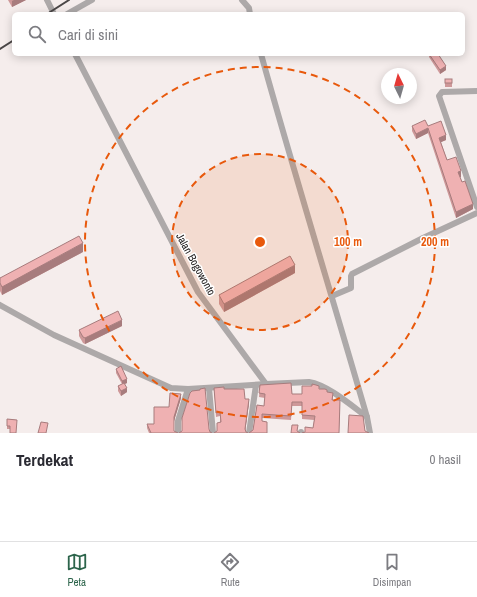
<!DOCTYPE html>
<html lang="id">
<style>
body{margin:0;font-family:"Archivo Narrow",sans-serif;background:#f7f7f7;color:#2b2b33}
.compass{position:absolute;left:381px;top:68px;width:36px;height:36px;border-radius:50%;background:#fff;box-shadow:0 2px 10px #0003;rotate:355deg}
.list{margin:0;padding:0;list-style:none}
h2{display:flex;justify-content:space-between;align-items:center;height:52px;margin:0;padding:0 16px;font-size:17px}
h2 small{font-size:13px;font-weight:400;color:#7c7c81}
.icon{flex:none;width:22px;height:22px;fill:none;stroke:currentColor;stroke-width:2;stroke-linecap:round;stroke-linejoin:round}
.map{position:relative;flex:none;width:477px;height:433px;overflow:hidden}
.search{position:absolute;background:#fff;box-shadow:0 2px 10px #0003;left:12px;right:12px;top:12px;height:44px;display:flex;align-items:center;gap:10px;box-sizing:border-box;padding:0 14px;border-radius:6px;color:#7c7c81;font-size:15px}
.sheet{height:108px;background:#fff}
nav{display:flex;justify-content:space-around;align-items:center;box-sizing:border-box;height:56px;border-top:1px solid #e1e1e2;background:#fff;font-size:11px;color:#7c7c81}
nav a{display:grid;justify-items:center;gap:2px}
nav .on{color:#2c644b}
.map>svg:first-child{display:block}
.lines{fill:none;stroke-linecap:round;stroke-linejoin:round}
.minor{stroke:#ada9a9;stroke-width:6}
.rail{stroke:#4b4747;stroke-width:2}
.wall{fill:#ce9899}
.shaded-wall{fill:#a77c7d}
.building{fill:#efb1b2;stroke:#a77c7d}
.ring{fill:none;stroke:#e8590c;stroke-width:2;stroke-dasharray:7 5}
.labels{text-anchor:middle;stroke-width:3;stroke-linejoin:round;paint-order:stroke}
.street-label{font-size:11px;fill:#211e1e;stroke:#fff}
.centre{fill:#e8590c;stroke:#fff;stroke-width:2}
.ring-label{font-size:12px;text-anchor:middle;font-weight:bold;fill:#e8590c;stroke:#fff;stroke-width:3;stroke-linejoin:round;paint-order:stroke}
</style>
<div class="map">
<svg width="477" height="433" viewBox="0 0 477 433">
<rect width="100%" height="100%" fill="#f5edec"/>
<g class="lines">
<g class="minor">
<path d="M47,0L54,14"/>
<path d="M242,0L249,8L250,14"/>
<path d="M67,14L92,0"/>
<path d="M75,54L198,292L266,384L309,382C328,385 352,406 367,417L370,433"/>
<path d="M261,54C295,176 332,296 367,417"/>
<path d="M477,91L442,92L439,96L477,207"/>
<path d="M332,296L351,288V276L352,274L423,238L477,213"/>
<path d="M0,305L54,335L171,388L188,389L266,384"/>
<path d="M209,388L213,433"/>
<path d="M178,433V421L188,389"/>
<path d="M249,433L256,385"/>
<path d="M301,433V432"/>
</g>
<g class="rail">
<path d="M47,14L69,0"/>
<path d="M0,49L14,40"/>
</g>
</g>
<g class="wall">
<path d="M8,0H26L12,7Z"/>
<path d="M429,54H438L446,70L440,74L429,57Z"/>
<rect x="445" y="79" width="7" height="8"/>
<path d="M412,126H428L446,140L441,142L447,160L461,177H460L473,209L456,218L428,133L416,139L412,131Z"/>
<path d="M83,252L2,295L0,291V278Z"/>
<path d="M295,273L224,312L219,304V295Z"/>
<path d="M122,326L85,344L83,343L79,336V330Z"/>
<path d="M116,369L127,383L125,384L127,392L121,396L118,391V386L122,384L116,373Z"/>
<path d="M291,383L292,394H302V386H312V384L316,385L319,386V389H325L327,390V392L333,393V400H340L339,433H302L305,432V427L313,428L314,420L302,419V406H292L291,420L262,418V421L267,422V433H249L253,430L257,405L264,406L265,398L259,397L260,385Z"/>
<path d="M214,388L224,389L245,399L249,403L245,430L246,432L217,431L220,422V416L216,417Z"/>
<path d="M181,398L174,421V431L178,433H149L147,428V424H154L169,407Z"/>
<path d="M7,419L17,420L10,429H7Z"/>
</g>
<g class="shaded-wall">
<path d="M14,0H26L12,7V1Z"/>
<path d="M446,66V70L440,74V70Z"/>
<path d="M428,128V133L416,139V134Z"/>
<path d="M446,135V140L439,143V138Z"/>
<path d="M461,171V177H458V172Z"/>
<path d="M473,204V209L456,218V212Z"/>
<path d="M83,243V252L2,295V287Z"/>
<path d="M295,265V273L224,312V304Z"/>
<path d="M122,320V326L85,344V338Z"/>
<path d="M127,379V383L122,385V381Z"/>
<path d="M127,388V392L121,396V391Z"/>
<path d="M181,394V398L174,421V417Z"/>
<path d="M249,399V403L245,433V429Z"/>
</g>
<g class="building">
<path d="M429,54H438L446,66L440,70Z"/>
<rect x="445" y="79" width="7" height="4"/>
<path d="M425,120L428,126L441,121L446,135L439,138L447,160L456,157L461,171L458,172L462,182L465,181L473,204L456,212L428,128L416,134L412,126Z"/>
<path d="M79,236L83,243L2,287L0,283V278Z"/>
<path d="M290,256L295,265L224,304L219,295Z"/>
<path d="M118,311L122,320L85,338L83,337L79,330Z"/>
<path d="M121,366L127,379L122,381L116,369Z"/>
<path d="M124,383L127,388L121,391L118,386Z"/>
<path d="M291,383L292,394H302V386H312V384L316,385L319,386V389H325L327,390V392L333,393L332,400H340L339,433H302L305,432V427L313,428L315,416L302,415V402H292L291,416L262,414V421L267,422V433H249L253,430L257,405L264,406L265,394L259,393L260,385Z"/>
<path d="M224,387V389H244L245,399H249L245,429L246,432L248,433H214L217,431V423L221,422L220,412L216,413L214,388Z"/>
<path d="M205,388L209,429L210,432L212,433H179L182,431V418L190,393L192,391L200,390V389Z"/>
<path d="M170,393L181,394L174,417V431L178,433H151L147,424H154V407H169Z"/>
<path d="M349,415L363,416L365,431L369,433H348Z"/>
<path d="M7,419L17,420L16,433H10V426H7Z"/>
<path d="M41,422L48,423L46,433H38Z"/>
<path d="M292,425H298L297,431L300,433H291Z"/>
</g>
<circle cx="260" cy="242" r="88" fill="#e8590c" fill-opacity=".12"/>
<g class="ring">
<circle cx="260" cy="242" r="88"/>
<circle cx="260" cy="242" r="175"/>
</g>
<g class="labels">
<g class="street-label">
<text transform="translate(196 264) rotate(61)" y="4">Jalan Bogowonto</text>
</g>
</g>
<circle cx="260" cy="242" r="6" class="centre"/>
<g class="ring-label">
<text x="348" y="246">100 m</text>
<text x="435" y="246">200 m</text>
</g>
</svg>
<svg class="compass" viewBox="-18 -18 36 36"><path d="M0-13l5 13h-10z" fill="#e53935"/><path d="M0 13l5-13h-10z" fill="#7c7c81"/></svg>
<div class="search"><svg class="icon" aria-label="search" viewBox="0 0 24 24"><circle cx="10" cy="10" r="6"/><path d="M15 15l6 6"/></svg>Cari di sini</div>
</div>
<section class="sheet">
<h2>Terdekat<small>0 hasil</small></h2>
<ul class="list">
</ul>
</section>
<nav>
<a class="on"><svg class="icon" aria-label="map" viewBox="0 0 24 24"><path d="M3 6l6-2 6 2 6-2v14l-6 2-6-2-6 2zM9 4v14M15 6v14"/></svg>Peta</a>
<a><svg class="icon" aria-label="directions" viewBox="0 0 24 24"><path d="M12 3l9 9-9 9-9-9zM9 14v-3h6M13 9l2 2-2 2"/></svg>Rute</a>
<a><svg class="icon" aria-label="saved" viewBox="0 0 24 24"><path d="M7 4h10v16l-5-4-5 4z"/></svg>Disimpan</a>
</nav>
